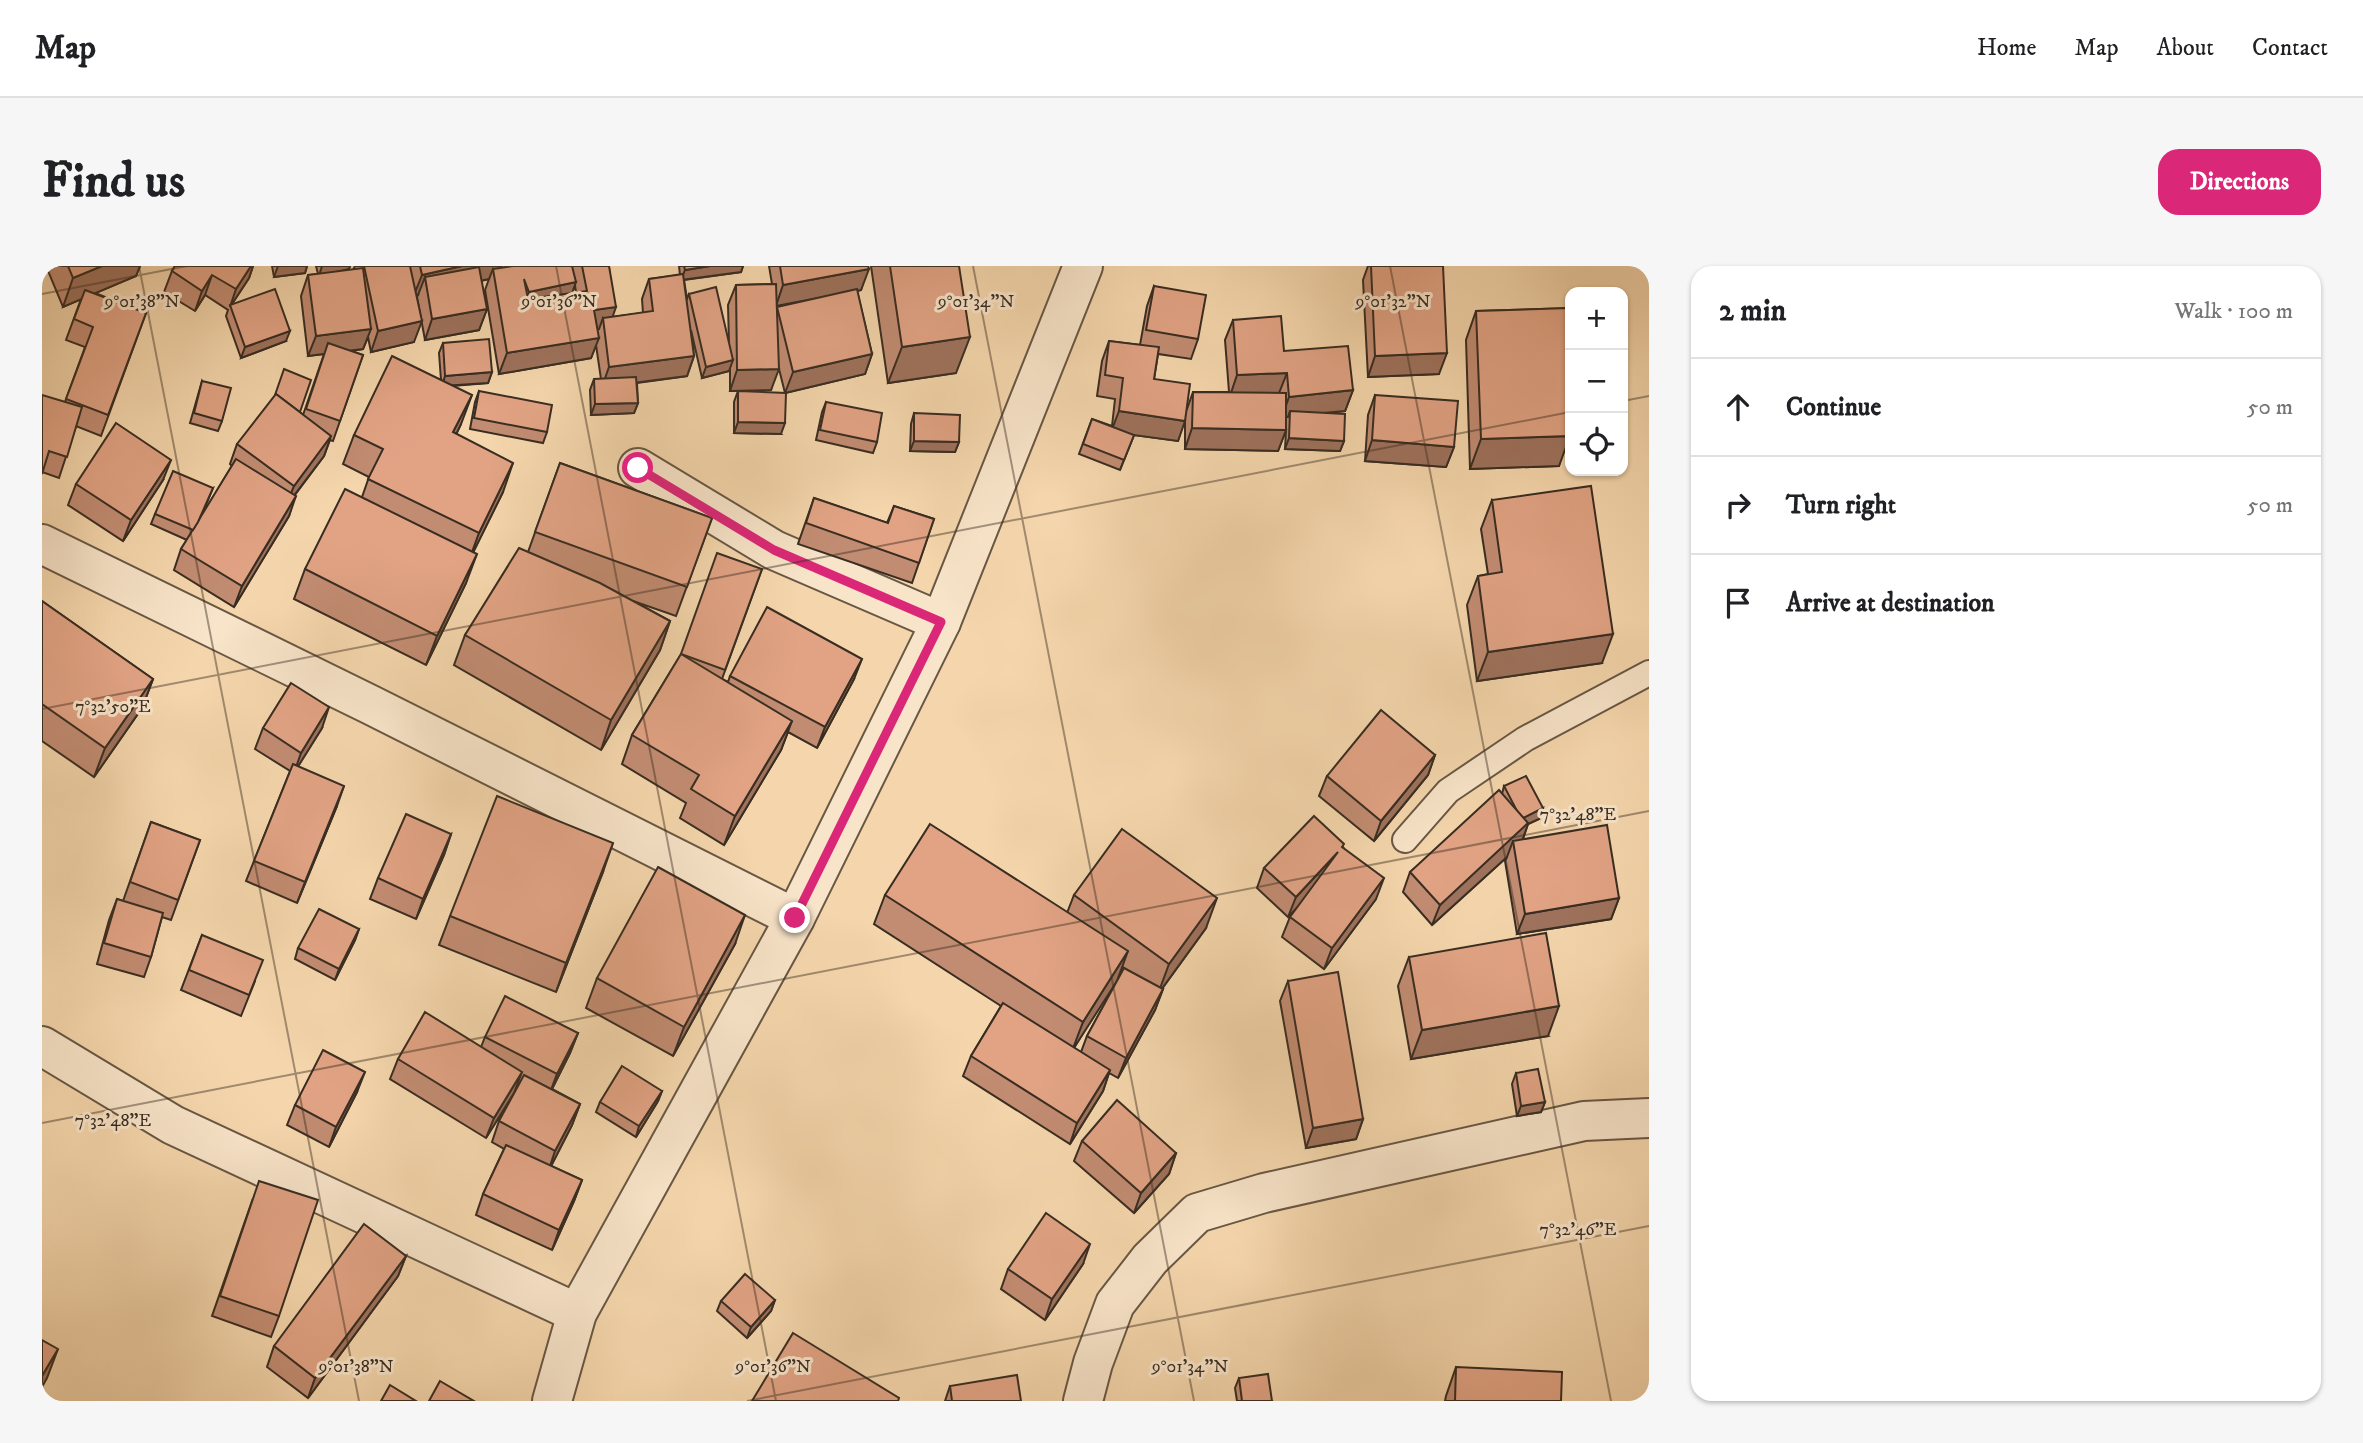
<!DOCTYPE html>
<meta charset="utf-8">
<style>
body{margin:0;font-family:"IM FELL DW Pica",serif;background:#f6f6f6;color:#202124}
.controls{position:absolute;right:21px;top:21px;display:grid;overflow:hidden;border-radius:14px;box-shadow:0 2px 5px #0004}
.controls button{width:63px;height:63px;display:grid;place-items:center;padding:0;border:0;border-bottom:2px solid #e0e0e0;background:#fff;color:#202124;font:35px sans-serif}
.stop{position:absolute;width:21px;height:21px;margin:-16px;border:5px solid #db2777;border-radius:50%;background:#fff}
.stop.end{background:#db2777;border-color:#fff;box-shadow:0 2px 7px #0008}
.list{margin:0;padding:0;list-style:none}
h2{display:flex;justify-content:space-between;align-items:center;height:91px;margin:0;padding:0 28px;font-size:30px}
h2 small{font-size:23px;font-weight:400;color:#757577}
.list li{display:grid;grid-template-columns:46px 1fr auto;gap:21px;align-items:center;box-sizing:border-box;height:98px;padding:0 28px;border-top:2px solid #e0e0e0}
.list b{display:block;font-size:26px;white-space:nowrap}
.list em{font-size:23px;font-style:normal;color:#757577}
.icon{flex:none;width:38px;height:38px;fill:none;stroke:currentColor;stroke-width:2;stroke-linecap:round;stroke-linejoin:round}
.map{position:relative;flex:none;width:1607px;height:1135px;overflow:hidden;border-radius:21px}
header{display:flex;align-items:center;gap:42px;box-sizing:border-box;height:98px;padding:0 35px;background:#fff;border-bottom:2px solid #e0e0e0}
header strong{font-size:33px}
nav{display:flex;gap:38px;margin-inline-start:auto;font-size:24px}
.intro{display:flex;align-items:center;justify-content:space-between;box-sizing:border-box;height:168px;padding:0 42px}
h1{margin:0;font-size:49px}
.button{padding:18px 32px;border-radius:21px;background:#db2777;color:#fff;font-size:24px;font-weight:700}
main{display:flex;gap:42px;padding:0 42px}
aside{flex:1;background:#fff;border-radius:21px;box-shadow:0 2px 5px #0004}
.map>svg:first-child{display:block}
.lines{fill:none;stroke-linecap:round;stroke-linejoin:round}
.service-casing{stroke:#685744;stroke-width:28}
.minor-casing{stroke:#685744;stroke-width:42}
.service{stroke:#f8e4c9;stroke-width:24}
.minor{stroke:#f8e4c9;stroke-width:38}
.wall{fill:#c28c72;stroke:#392d22;stroke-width:2;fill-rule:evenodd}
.shaded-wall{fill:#9e725c;stroke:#392d22;stroke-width:2}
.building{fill:#e1a384;stroke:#392d22;stroke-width:2}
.route{stroke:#db2777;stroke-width:9}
.ticks{fill:none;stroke:#392d22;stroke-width:2;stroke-opacity:0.45}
.ticks-label{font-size:18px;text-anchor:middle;fill:#392d22;stroke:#f8e4c9;stroke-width:6;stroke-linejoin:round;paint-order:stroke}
</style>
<header>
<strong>Map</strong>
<nav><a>Home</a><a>Map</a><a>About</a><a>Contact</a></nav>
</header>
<div class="intro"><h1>Find us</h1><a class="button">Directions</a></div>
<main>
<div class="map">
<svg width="1607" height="1135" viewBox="0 0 1607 1135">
<rect width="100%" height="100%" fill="#f5d6ac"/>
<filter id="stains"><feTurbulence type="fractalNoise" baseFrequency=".00286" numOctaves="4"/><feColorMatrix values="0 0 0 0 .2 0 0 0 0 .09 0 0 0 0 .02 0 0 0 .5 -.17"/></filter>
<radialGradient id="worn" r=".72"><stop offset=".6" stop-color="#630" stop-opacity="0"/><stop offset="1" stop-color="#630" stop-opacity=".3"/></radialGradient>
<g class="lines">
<g class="service-casing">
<path id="service" d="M1363,574L1406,525L1483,473L1607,407"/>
</g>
<g class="minor-casing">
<g id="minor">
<path d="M596,202L732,284L899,356"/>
<path d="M0,278L329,439L753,652"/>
<path d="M0,780L131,859L535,1047"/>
<path d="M510,1135L535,1047L753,652L899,356L1041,0"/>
<path d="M1041,1135L1051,1097L1073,1038L1108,993L1155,947L1222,927L1542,855L1607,852"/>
</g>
</g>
<use href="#service" class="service"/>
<use href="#minor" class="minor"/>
</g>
<g class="wall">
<path d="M4,0H98L94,10L53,27L104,47L59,170L34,160L17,212L0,206L23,136L43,81L24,74L39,33L21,41Z"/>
<path d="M133,0H211L207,12L190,38L244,75L199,92L184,50L186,44L163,29L153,45L122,26L130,5Z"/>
<path d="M230,0H265L263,7L232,11Z"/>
<path d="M274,0H308L307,3L293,6L311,4L313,0H460V2L468,0H567L570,51L601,47L600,33L607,13L638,9L637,0H701L699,6L642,14L645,33L647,28L687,78L686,39L694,19L730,18L727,0H826L819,24L815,25L830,88L823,108L743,127L736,99L729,124L688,125V104L687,105L660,112L649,64L652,90L645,110L595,117L596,137L592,147L549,149L548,124L552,113H559L554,79L549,92L457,108L443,24L447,13L439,15L445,43L437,64L383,74L375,31L376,29H374L372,76L329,86L326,71L321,83L309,85L321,89L291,175L288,174L282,190L253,229L247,250L192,341L132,304L139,283L145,274L109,258L113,248L171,222L159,251L190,200L188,198L195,178L258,146L261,149L282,88L266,90L259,30L266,9L276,8ZM533,19L534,27H530ZM774,32L735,41V40Z"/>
<path d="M829,0H917L914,107L846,117Z"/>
<path d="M1326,0H1401L1397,108L1326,111L1321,14Z"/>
<path d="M1112,20L1156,73L1149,93L1116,88L1112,113L1145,143L1151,126H1187L1183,74L1191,54L1242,85L1311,124L1303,145L1284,147L1302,175L1298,185L1243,183L1244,164L1236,185L1143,183V152L1136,175L1092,169L1078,204L1037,188L1050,153L1070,160L1073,133L1055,130L1060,95L1067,75L1098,79L1105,40Z"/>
<path d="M1528,42V141H1527L1517,200L1428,203L1424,74L1434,45Z"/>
<path d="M401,77L450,106L446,117L410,120L419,158L414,168L461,226L431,286L424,317L384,399L252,333L263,303L320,231L327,211L301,198L312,169L399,114L397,87Z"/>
<path d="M160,115L180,155L176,165L148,157Z"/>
<path d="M437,125L505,166L501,177L428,163L433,136Z"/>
<path d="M696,125L739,168L692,167V136Z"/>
<path d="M1333,129L1412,181L1404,201L1323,195L1326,149Z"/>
<path d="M784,136L835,176L831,187L774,174L780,146Z"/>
<path d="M872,147L917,176L913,186L868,185L869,158Z"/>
<path d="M518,197L670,252L634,350L591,335L628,355L618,384L559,484L412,399L423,369L486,286Z"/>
<path d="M121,214L81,275L26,239L34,218Z"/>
<path d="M772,232L845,257L852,240L892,253L870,317L756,278Z"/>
<path d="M1450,234L1560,397L1435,415L1425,339L1436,310L1446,308L1439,263Z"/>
<path d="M720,303L680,413L686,416L688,410L812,413L775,482L746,466L739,484L682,579L638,552L644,537L580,498L590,469L639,388Z"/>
<path d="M0,335L111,413L100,442L52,511L0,475Z"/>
<path d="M221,462H280L256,500L295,540L255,637L204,615L248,505L213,483Z"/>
<path d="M1393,489L1386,509L1332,575L1277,530L1285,510Z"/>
<path d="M1462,520L1497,553L1486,558L1481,573L1577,632L1569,653L1475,668L1463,595L1465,591L1390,659L1361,626L1368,606L1460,528Z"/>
<path d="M109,556L158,574L129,654L120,651L109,691L102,711L55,698L67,654L75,633L81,635Z"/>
<path d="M409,568L402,589L374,653L328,633L336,612Z"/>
<path d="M1301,581L1334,633L1282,703L1240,671L1248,651L1251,646L1246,651L1215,622L1222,602Z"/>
<path d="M561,606L514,726L397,679L408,650Z"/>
<path d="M843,629L1025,647L1032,629L1164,662L1120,723H1121L1113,744L1076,812L1067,807L1061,825L1028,878L921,810L929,790L959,740L832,658ZM1080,701L1082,702L1045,770L1039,786L1032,782Z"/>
<path d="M317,663L313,674L293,714L253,693L256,682Z"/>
<path d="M160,669L213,715L199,750L139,724Z"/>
<path d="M693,678L631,790L544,742L555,712Z"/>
<path d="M1367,691L1506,770L1369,793L1356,720Z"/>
<path d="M1246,715L1321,853L1314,873L1264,882L1238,735Z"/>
<path d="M536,767L528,787L510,823L538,838L530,859L509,900L540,914L532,935L510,984L434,949L441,928L462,883L450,876L457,855L472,827L444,872L348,813L356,793L439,781L443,771Z"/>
<path d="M1474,807L1503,836L1499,846L1475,850L1470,818Z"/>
<path d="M620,825L616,835L594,871L554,846L558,836Z"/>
<path d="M315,826L287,881L245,859L253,839Z"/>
<path d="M1040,875L1134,887L1127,908L1092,947L1032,895Z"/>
<path d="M210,935L237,1050L229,1071L170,1050Z"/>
<path d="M364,990L356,1010L266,1132L225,1101L232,1080Z"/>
<path d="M1041,998L1003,1054L959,1023L966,1003Z"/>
<path d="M733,1034L729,1045L705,1072L675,1045L679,1035Z"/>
<path d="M1414,1101L1519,1135H1403L1404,1130Z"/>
<path d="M1197,1112L1230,1135H1195L1193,1122Z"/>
<path d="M908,1120L979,1135H903Z"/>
</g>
<g class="shaded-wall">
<path d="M60,0H98L94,10L21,41L31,12Z"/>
<path d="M209,0H211L207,12L188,41L194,23Z"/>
<path d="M236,0H265L263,7L232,11Z"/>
<path d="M280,0H308L307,3L277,10Z"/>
<path d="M420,0H460L456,11L451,3L447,13L386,26L383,11L376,29H372L380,9Z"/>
<path d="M668,0H701L699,6L639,14L643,4Z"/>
<path d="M827,3L819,24L734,40L741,19Z"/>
<path d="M170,9L163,29L153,45L160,25Z"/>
<path d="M534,16L527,36L479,47L487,26Z"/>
<path d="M574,41L567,61L561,52L557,63L545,65L552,44Z"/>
<path d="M445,43L437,64L383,74L390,53Z"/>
<path d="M380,55L372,76L329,86L336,65Z"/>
<path d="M329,63L321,83L266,90L274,70Z"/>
<path d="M248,65L244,75L199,92L203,81Z"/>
<path d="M928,71L914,107L846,117L860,81Z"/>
<path d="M557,72L549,92L457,108L465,87Z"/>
<path d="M1405,87L1397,108L1326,111L1333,90Z"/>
<path d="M830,88L823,108L743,127L751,106Z"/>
<path d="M652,90L645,110L560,121L567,101Z"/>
<path d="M691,94L687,105L660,112L664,101Z"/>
<path d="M737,103L729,124L688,125L695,104Z"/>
<path d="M450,106L446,117L400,120L403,110Z"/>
<path d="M1245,107L1237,127L1188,130L1195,109Z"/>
<path d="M1525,112H1528V141H1515Z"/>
<path d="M1311,124L1303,145L1248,150V145L1246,151H1240L1247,131Z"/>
<path d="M430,129L419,158L401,196L411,166Z"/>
<path d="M596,137L592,147L549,149L553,138Z"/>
<path d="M1077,145L1143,155L1136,175L1092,169L1078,204L1092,169L1069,166Z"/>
<path d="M696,156L743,157L739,168L692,167Z"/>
<path d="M1150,162L1244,164L1236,185L1143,183Z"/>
<path d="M289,170L282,190L244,240L252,220Z"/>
<path d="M1528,170L1517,200L1428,203L1439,173Z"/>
<path d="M1247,172L1302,175L1298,185L1243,183Z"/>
<path d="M1330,174L1412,181L1404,201L1323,195Z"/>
<path d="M872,175L917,176L913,186L868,185Z"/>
<path d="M129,194L121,214L81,275L89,254Z"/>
<path d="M471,197L461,226L426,297L437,267Z"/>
<path d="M254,230L247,250L192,341L200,320Z"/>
<path d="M435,288L424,317L384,399L395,370Z"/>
<path d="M628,355L618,384L559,484L569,454Z"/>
<path d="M1571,368L1560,397L1435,415L1446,386Z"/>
<path d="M820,393L812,413L775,482L783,461Z"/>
<path d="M111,413L100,442L52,511L63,482Z"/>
<path d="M287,441L280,462L252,507L259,487Z"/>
<path d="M750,455L739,484L682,579L693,550Z"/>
<path d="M1393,489L1386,509L1332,575L1339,555Z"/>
<path d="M302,520L295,540L255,637L263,616Z"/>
<path d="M1501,542L1497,553L1486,558L1479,578L1471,575L1465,591L1390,659L1398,639L1479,553Z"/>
<path d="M409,568L402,589L374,653L381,633Z"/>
<path d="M571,577L561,606L514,726L524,697Z"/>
<path d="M1296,586L1289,606L1246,651L1254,631Z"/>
<path d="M1342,612L1334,633L1282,703L1290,682Z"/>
<path d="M1175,632L1164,662L1116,728L1127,698Z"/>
<path d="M1577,632L1569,653L1475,668L1483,648Z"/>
<path d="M703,649L693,678L631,790L642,761Z"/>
<path d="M317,663L313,674L293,714L297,703Z"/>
<path d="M1086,685L1075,715L1030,785L1041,756Z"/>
<path d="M1121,723L1113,744L1076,812L1084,792Z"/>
<path d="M1517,740L1506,770L1369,793L1380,764Z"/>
<path d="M536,767L528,787L507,829L515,808Z"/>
<path d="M1068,804L1061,825L1028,878L1035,857Z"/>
<path d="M323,806L315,826L287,881L294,861Z"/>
<path d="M480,806L472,827L444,872L452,852Z"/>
<path d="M620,825L616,835L594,871L597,860Z"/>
<path d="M1503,836L1499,846L1475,850L1479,840Z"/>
<path d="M538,838L530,859L506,906L513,885Z"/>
<path d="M1321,853L1314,873L1264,882L1271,862Z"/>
<path d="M1134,887L1127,908L1092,947L1099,927Z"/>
<path d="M540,914L532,935L510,984L517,964Z"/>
<path d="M1048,978L1041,998L1003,1054L1010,1033Z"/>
<path d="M364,990L356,1010L266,1132L273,1112Z"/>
<path d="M733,1034L729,1045L705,1072L709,1061Z"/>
<path d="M16,1083L5,1112L0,1121V1110Z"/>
</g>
<g class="building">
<path d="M26,0H60L31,12Z"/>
<path d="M133,0H209L194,23L170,9L160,25L130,5Z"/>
<path d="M322,0H368L380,55L336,65Z"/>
<path d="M378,0H420L380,9Z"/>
<path d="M471,0H530L534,16L487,26L482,13L486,33L545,25L540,0H567L574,41L552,44L557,72L465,87L451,3Z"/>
<path d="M642,0H668L643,4Z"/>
<path d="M738,0H826L827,3L741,19Z"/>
<path d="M848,0H917L928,71L860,81Z"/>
<path d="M1329,0H1401L1405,87L1333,90Z"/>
<path d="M437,1L445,43L390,53L383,11Z"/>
<path d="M321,2L329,63L274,70L266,9Z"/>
<path d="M641,8L652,90L567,101L561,52L611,45L607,13Z"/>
<path d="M734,18L737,103L695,104L694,19Z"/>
<path d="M1112,20L1164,29L1156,73L1104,64Z"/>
<path d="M674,21L691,94L664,101L647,28Z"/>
<path d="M233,23L248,65L203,81L188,39Z"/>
<path d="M815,23L830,88L751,106L735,41Z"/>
<path d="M43,24L104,47L66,149L24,133L51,61L32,53Z"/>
<path d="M1528,42V112H1525L1528,170L1439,173L1434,45Z"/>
<path d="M1239,50L1242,85L1306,80L1311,124L1247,131L1245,107L1195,109L1191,54Z"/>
<path d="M447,73L450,106L403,110L401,77Z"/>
<path d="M1067,75L1117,81L1112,113L1148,118L1143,155L1077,145L1081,112L1063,109Z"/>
<path d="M286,77L321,89L298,155L264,143Z"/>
<path d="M350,90L430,129L411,166L471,197L437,267L326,213L341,183L312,169Z"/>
<path d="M242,103L269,114L258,146L234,128L233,129Z"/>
<path d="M594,111L596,137L553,138L552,113Z"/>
<path d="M160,115L189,122L180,155L152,147Z"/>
<path d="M437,125L510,139L505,166L432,152Z"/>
<path d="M696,125L744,127L743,157L696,156Z"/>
<path d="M1151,126L1244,127V164L1150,162Z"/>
<path d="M234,128L289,170L252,220L195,178Z"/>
<path d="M0,129L40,141L25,191L7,185L0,208Z"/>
<path d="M1333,129L1416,135L1412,181L1330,174Z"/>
<path d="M784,136L840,147L835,176L778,164Z"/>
<path d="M1248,145L1303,148L1302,175L1247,172Z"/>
<path d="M872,147L918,149L917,176L872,175Z"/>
<path d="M1050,153L1092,169L1082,194L1041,178Z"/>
<path d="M74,157L129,194L89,254L34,218Z"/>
<path d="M194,193L254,230L200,320L139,283Z"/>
<path d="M518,197L670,252L645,321L493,266Z"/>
<path d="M131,205L171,222L156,256L151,264L113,248Z"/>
<path d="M1549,220L1571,368L1446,386L1436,310L1460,306L1450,234Z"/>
<path d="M303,223L435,288L395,370L263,303Z"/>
<path d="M772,232L846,257L852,240L892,253L877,297L764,257Z"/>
<path d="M477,282L558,317L628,355L569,454L423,369Z"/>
<path d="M675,287L720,303L683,404L639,388Z"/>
<path d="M0,335L111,413L63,482L0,438Z"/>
<path d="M725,341L820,393L783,461L688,410Z"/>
<path d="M639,388L750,455L693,550L649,523L657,509L590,469Z"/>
<path d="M249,417L287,441L259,487L221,462Z"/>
<path d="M1339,444L1393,489L1339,555L1285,510Z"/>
<path d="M251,498L302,520L263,616L212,595Z"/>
<path d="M1484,510L1501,542L1481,552L1475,545L1462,520Z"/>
<path d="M1457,524L1486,557L1398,639L1368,606Z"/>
<path d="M455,530L571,577L524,697L408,650Z"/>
<path d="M364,548L409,568L381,633L336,612Z"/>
<path d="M1272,550L1302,578L1300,581L1342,612L1290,682L1248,651L1296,586L1254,631L1222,602Z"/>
<path d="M109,556L158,574L136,634L88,616Z"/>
<path d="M888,558L1086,685L1041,756L843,629Z"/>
<path d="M1565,559L1577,632L1483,648L1471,575Z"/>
<path d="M1080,563L1175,632L1127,698L1032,629Z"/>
<path d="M616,601L703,649L642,761L555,712Z"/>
<path d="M75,633L121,647L109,691L62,677Z"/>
<path d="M277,643L317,663L297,703L256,682Z"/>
<path d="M1504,667L1517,740L1380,764L1367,691Z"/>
<path d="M160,669L221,694L207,729L147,704Z"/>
<path d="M1082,702L1121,723L1084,792L1045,770Z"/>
<path d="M1296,706L1321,853L1271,862L1246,715Z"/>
<path d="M463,730L536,767L515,808L443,771Z"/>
<path d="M961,737L1068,804L1035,857L929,790Z"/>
<path d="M383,746L480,806L452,852L356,793Z"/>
<path d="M281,784L323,806L294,861L253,839Z"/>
<path d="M580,800L620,825L597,860L558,836Z"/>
<path d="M1496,803L1503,836L1479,840L1474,807Z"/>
<path d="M482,809L538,838L513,885L457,855Z"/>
<path d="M1075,834L1134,887L1099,927L1040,875Z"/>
<path d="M464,879L540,914L517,964L441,928Z"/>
<path d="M217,915L276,934L237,1050L178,1030Z"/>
<path d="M1004,947L1048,978L1010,1033L966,1003Z"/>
<path d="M322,958L364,990L273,1112L232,1080Z"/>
<path d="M703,1008L733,1034L709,1061L679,1035Z"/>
<path d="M751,1067L857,1132L856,1135H710Z"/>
<path d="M0,1074L16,1083L0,1110Z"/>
<path d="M1414,1101L1520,1106L1519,1135H1413Z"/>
<path d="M1226,1108L1230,1135H1200L1197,1112Z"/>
<path d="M975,1109L979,1135H910L908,1120Z"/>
<path d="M398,1115L432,1135H387Z"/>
<path d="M348,1119L374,1135H339Z"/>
</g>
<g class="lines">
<path class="route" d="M596,202L732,284L899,356L753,652"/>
</g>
<path class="ticks" d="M97,0L317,1135M514,0L734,1135M931,0L1152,1135M1348,0L1569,1135M0,28L145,0M1581,135L1607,130M0,443L1528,146M0,857L1607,545M705,1135L1607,960"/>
<g class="ticks-label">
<text x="100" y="41">9°01'38"N</text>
<text x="517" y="41">9°01'36"N</text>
<text x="934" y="41">9°01'34"N</text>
<text x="1351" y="41">9°01'32"N</text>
<text x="71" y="446">7°32'50"E</text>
<text x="1536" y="554">7°32'48"E</text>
<text x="71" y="860">7°32'48"E</text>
<text x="1536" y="969">7°32'46"E</text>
<text x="314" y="1106">9°01'38"N</text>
<text x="731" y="1106">9°01'36"N</text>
<text x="1148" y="1106">9°01'34"N</text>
</g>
<rect width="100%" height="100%" filter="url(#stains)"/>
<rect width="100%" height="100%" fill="url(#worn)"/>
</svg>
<div class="controls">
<button>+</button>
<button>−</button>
<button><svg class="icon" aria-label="locate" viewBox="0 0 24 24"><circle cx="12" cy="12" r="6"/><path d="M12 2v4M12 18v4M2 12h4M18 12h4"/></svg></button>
</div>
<div class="stop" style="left:596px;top:202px"></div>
<div class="stop end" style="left:753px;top:652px"></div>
</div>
<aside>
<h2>2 min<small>Walk · 100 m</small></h2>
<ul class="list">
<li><svg class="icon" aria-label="ahead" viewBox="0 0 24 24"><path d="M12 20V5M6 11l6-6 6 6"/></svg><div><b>Continue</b></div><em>50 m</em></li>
<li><svg class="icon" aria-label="right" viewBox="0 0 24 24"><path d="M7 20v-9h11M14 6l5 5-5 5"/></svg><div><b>Turn right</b></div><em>50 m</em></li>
<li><svg class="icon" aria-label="arrive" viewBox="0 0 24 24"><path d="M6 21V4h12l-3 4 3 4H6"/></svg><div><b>Arrive at destination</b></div></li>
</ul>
</aside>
</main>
